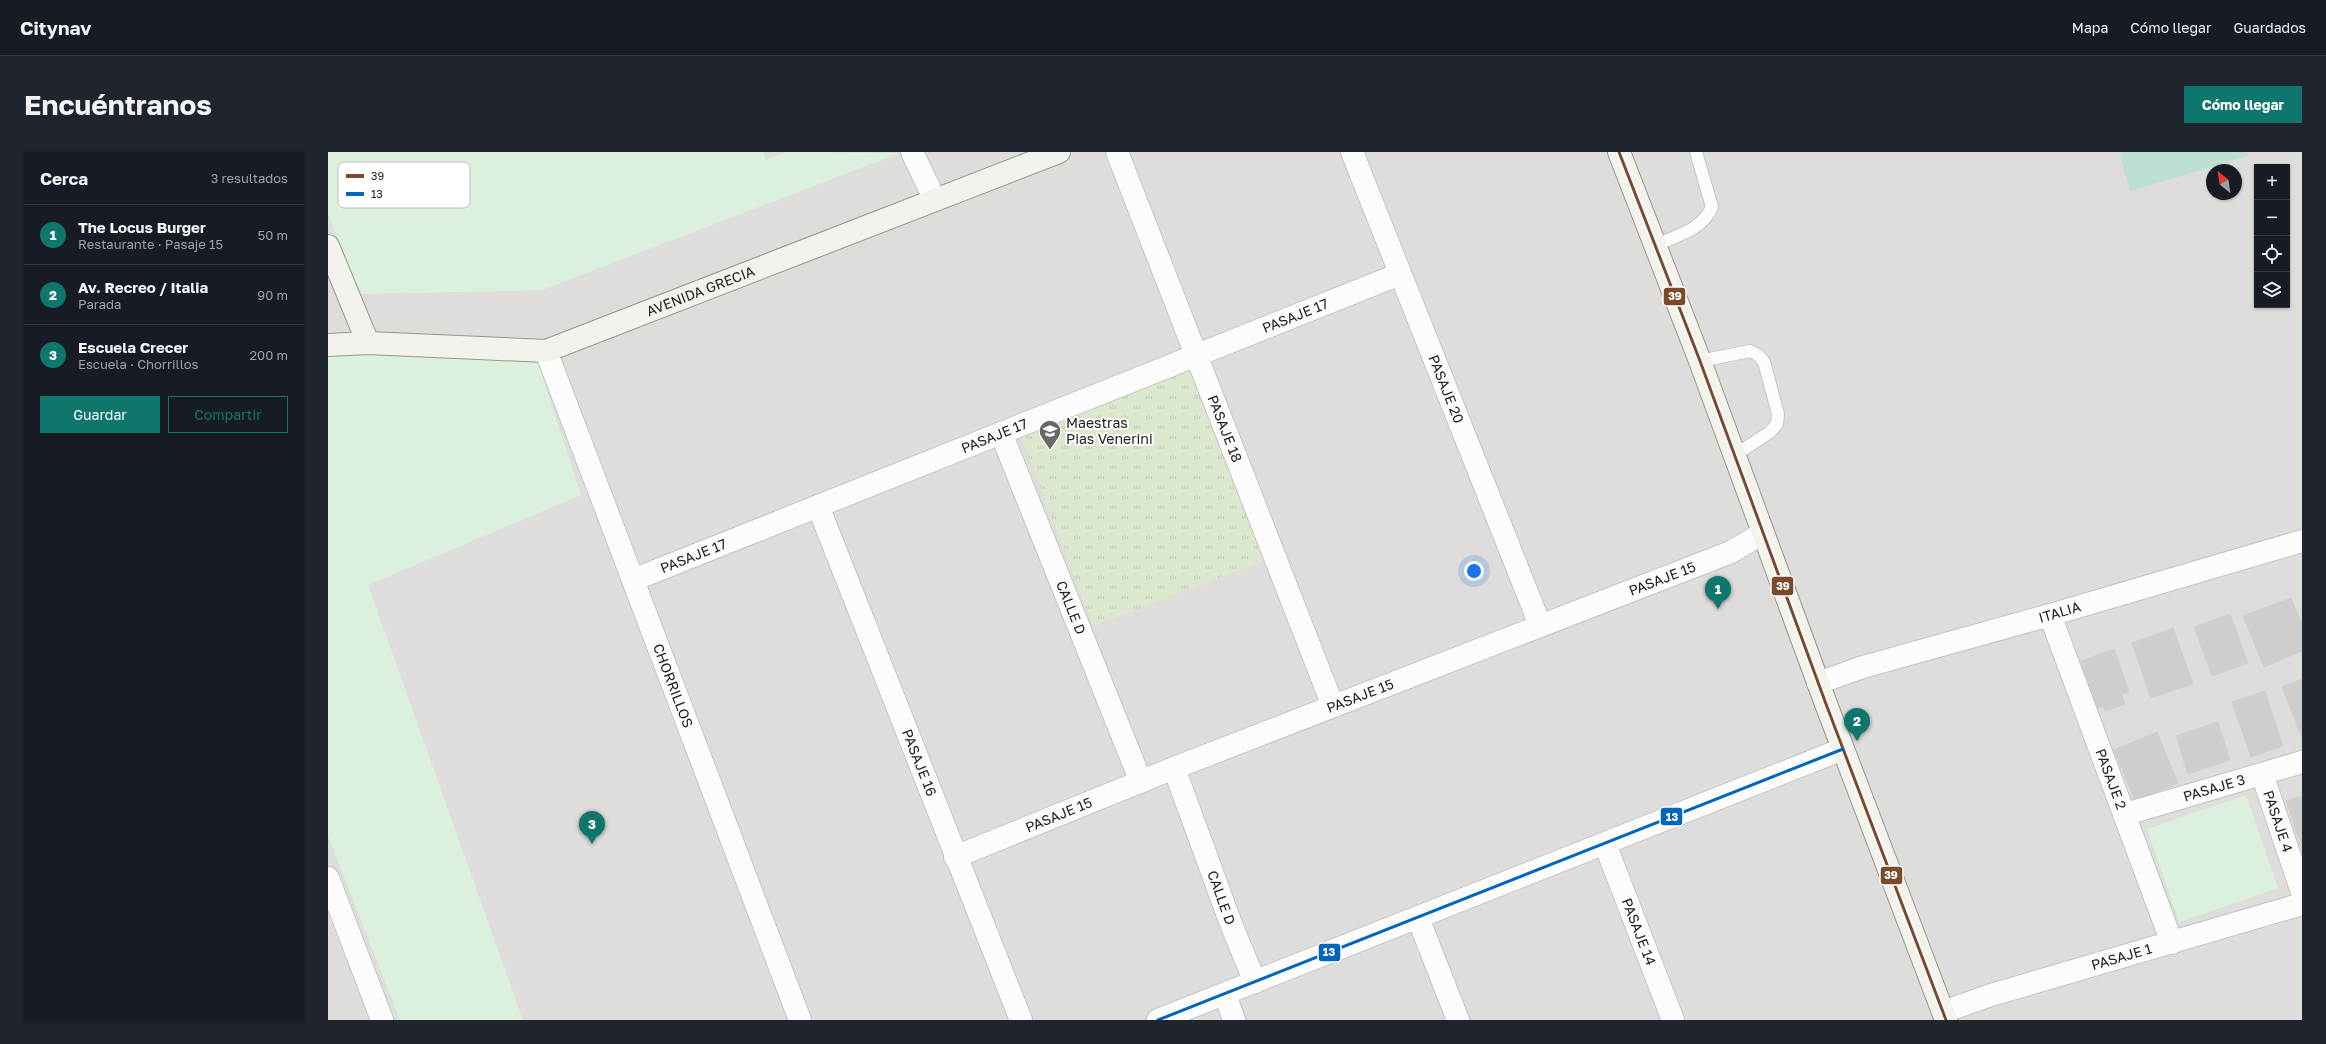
<!DOCTYPE html>
<html lang="es">
<meta charset="utf-8">
<style>
body{margin:0;font-family:"Golos Text",sans-serif;background:#20242c;color:#f1f3f6}
.controls{position:absolute;right:12px;top:12px;display:grid;overflow:hidden;border-radius:0px;box-shadow:0 1px 3px #0004}
.controls button{width:36px;height:36px;display:grid;place-items:center;padding:0;border:0;border-bottom:1px solid #363941;background:#171b24;color:#f1f3f6;font:20px sans-serif}
.compass{position:absolute;left:1878px;top:12px;width:36px;height:36px;border-radius:50%;background:#171b24;box-shadow:0 1px 3px #0004;rotate:330deg}
.you{position:absolute;left:1146px;top:419px;width:14px;height:14px;margin:-10px;border:3px solid #fff;border-radius:50%;background:#1a73e8;box-shadow:0 0 0 6px #1a73e833}
.badge{display:grid;place-items:center;width:26px;height:26px;border-radius:50%;background:#0f766e;color:#fff;font-size:13px;font-weight:700}
.pin{position:absolute;translate:-50% -33px;filter:drop-shadow(0 1px 2px #0008)}
.pin::after{content:'';position:absolute;top:21px;width:14px;height:12px;background:inherit;clip-path:polygon(0 0,100% 0,50% 100%)}
.list{margin:0;padding:0;list-style:none}
h2{display:flex;justify-content:space-between;align-items:center;height:52px;margin:0;padding:0 16px;font-size:17px}
h2 small{font-size:13px;font-weight:400;color:#9ea1a6}
.list li{display:grid;grid-template-columns:26px 1fr auto;gap:12px;align-items:center;box-sizing:border-box;height:60px;padding:0 16px;border-top:1px solid #363941}
.list b{display:block;font-size:15px;white-space:nowrap}
.list p{margin:0;font-size:13px;white-space:nowrap;color:#9ea1a6}
.list em{font-size:13px;font-style:normal;color:#9ea1a6}
.actions{display:flex;gap:8px;padding:12px 16px}
.actions a{flex:1;padding:9px 0;border:1px solid #0f766e;border-radius:0px;text-align:center;font-size:14px;color:#0f766e}
.actions .main{background:#0f766e;color:#fff}
.icon{flex:none;width:22px;height:22px;fill:none;stroke:currentColor;stroke-width:2;stroke-linecap:round;stroke-linejoin:round}
.map{position:relative;flex:none;width:1974px;height:868px;overflow:hidden;border-radius:0px}
header{display:flex;align-items:center;gap:24px;box-sizing:border-box;height:56px;padding:0 20px;background:#171b24;border-bottom:1px solid #363941}
header strong{font-size:19px}
nav{display:flex;gap:22px;margin-inline-start:auto;font-size:14px}
.intro{display:flex;align-items:center;justify-content:space-between;box-sizing:border-box;height:96px;padding:0 24px}
h1{margin:0;font-size:28px}
.button{padding:10px 18px;border-radius:0px;background:#0f766e;color:#fff;font-size:14px;font-weight:700}
main{display:flex;gap:24px;padding:0 24px}
aside{flex:1;background:#171b24;border-radius:0px;box-shadow:0 1px 3px #0004}
.map>svg:first-child{display:block}
.residential{fill:#dedddc;fill-rule:evenodd}
.grass{fill:url(#grass-tufts)}
.park{fill:#dcf1dd}
.pitch{fill:#bce0d1}
.building{fill:#d0cecc;stroke:#d2cfcd}
.lines{fill:none;stroke-linecap:round;stroke-linejoin:round}
.lane-casing{stroke:#c5c4c3;stroke-width:14}
.street-casing{stroke:#c5c4c3;stroke-width:24}
.secondary-casing{stroke:#969785;stroke-width:24}
.lane{stroke:#fdfcfc;stroke-width:12}
.street{stroke:#fdfcfc;stroke-width:22}
.secondary{stroke:#f3f3ee;stroke-width:22}
.bus-1-casing{stroke:#fff;stroke-width:6}
.bus-2-casing{stroke:#fff;stroke-width:6}
.bus-1{stroke:#7a4b2a;stroke-width:3}
.bus-2{stroke:#0065bd;stroke-width:3}
.labels{text-anchor:middle;stroke-width:4;stroke-linejoin:round;paint-order:stroke}
.street-label{font-size:14px;fill:#212121;stroke:#fff}
.poi-label{font-size:14px;fill:#212121;stroke:#fff;text-anchor:start}
.key{fill:#fff;stroke:#bcbcbc;stroke-width:1}
.key-label{font-size:11px;fill:#212121}
.line-badge{stroke:#fff;stroke-width:1.5}
.badge-label{font-size:11px;text-anchor:middle;font-weight:bold;fill:#fff}
</style>
<header>
<strong>Citynav</strong>
<nav><a>Mapa</a><a>Cómo llegar</a><a>Guardados</a></nav>
</header>
<div class="intro"><h1>Encuéntranos</h1><a class="button">Cómo llegar</a></div>
<main>
<aside>
<h2>Cerca<small>3 resultados</small></h2>
<ul class="list">
<li><span class="badge">1</span><div><b>The Locus Burger</b><p>Restaurante · Pasaje 15</p></div><em>50 m</em></li>
<li><span class="badge">2</span><div><b>Av. Recreo / Italia</b><p>Parada</p></div><em>90 m</em></li>
<li><span class="badge">3</span><div><b>Escuela Crecer</b><p>Escuela · Chorrillos</p></div><em>200 m</em></li>
</ul>
<div class="actions"><a class="main">Guardar</a><a>Compartir</a></div>
</aside>
<div class="map">
<svg width="1974" height="868" viewBox="0 0 1974 868">
<defs>
<pattern id="grass-tufts" width="24" height="20" patternUnits="userSpaceOnUse"><rect width="24" height="20" fill="#dce8ce"/><path d="M3 7l-1-3M5 7V3M7 7l1-3M15 17l-1-3M17 17v-4M19 17l1-3" fill="none" stroke="#bcc7b1"/></pattern>
</defs>
<rect width="100%" height="100%" fill="#efedeb"/>
<path class="residential" d="M0,0H1974V868H0ZM1929,15H1959V153H1929ZM1884,18H1908V42H1884Z"/>
<path class="grass" d="M868,214L941,407L765,474L692,281Z"/>
<g class="park">
<path d="M0,0H435L438,8L458,0L572,1L214,138L33,142L0,62Z"/>
<path d="M0,200L209,208L253,343L40,433L195,868H72L0,684Z"/>
<path d="M1918,643L1950,736L1851,770L1819,677Z"/>
</g>
<path class="pitch" d="M1791,0H1919L1920,4L1802,39Z"/>
<g class="building">
<path d="M1963,446L1974,472V499L1936,515L1915,464Z"/>
<path d="M1902,462L1920,511L1884,524L1866,475Z"/>
<path d="M1845,476L1865,532L1823,546L1804,491Z"/>
<path d="M1786,497L1801,540L1793,542L1797,552L1777,559L1775,554L1769,556L1753,509Z"/>
<path d="M1974,527V586L1954,535Z"/>
<path d="M1937,539L1955,594L1923,605L1904,550Z"/>
<path d="M1890,570L1902,608L1860,622L1848,584Z"/>
<path d="M1829,580L1850,631L1807,649L1786,598Z"/>
<path d="M1974,644V697L1958,649Z"/>
</g>
<g class="lines">
<g class="lane-casing">
<g id="lane">
<path d="M1328,93C1350,83 1374,78 1384,55L1368,0"/>
<path d="M1372,209L1422,199L1430,203L1436,210L1450,262L1449,272L1442,280L1407,303"/>
</g>
</g>
<g class="street-casing">
<g id="street">
<path d="M584,0L607,48"/>
<path id="s1" d="M789,0L1005,554"/>
<path id="s2" d="M1024,0L1212,473"/>
<path id="s3" d="M218,199L472,868"/>
<path id="s4" d="M673,281L813,630"/>
<path id="s5" d="M490,354L693,868"/>
<path id="s6" d="M305,428L1072,122"/>
<path id="s7" d="M1722,463L1844,791"/>
<path id="s8" d="M1490,531L1535,515L1722,463L1974,389"/>
<path id="s9" d="M846,616L903,772L927,830"/>
<path id="s10" d="M1934,622L1974,740"/>
<path id="s11" d="M1798,662L1974,610"/>
<path id="s12" d="M1277,692L1345,868"/>
<path id="s13" d="M627,705L846,616L1403,400L1435,381"/>
<path d="M0,726L54,868"/>
<path d="M1090,766L1130,868"/>
<path d="M897,842L906,868"/>
<path id="s14" d="M1615,860L1663,843L1974,752"/>
<path d="M830,868L1515,597"/>
</g>
</g>
<g class="secondary-casing">
<g id="secondary">
<path d="M1291,0L1372,209L1498,552L1618,868"/>
<path d="M0,94L40,191"/>
<path id="s15" d="M0,193L40,191L218,199L731,0"/>
</g>
</g>
<use href="#lane" class="lane"/>
<use href="#street" class="street"/>
<use href="#secondary" class="secondary"/>
<g class="bus-1-casing">
<path id="bus-1" d="M1291,0L1372,209L1498,552L1618,868"/>
</g>
<g class="bus-2-casing">
<path id="bus-2" d="M830,868L1515,597"/>
</g>
<use href="#bus-1" class="bus-1"/>
<use href="#bus-2" class="bus-2"/>
</g>
<defs>
<g id="school-pin" transform="scale(1.15)"><path d="M0 17L-7.5 6A9.5 9.5 0 1 1 7.5 6Z" fill="#696868" stroke="#fff"/><path d="M0-5L7-2L0 1L-7-2ZM-4 1L0 2.5L4 1V4Q0 6-4 4Z" fill="#fff"/></g>
</defs>
<g fill-rule="evenodd">
<use href="#school-pin" x="722" y="279"/>
</g>
<g class="labels">
<g class="street-label">
<text dy="5" stroke="none"><textPath href="#s15" startOffset="384">AVENIDA GRECIA</textPath></text>
<text dy="5" stroke="none"><textPath href="#s6" startOffset="713">PASAJE 17</textPath></text>
<text dy="5" stroke="none"><textPath href="#s2" startOffset="255">PASAJE 20</textPath></text>
<text dy="5" stroke="none"><textPath href="#s1" startOffset="297">PASAJE 18</textPath></text>
<text dy="5" stroke="none"><textPath href="#s6" startOffset="389">PASAJE 17</textPath></text>
<text dy="5" stroke="none"><textPath href="#s6" startOffset="65">PASAJE 17</textPath></text>
<text dy="5" stroke="none"><textPath href="#s13" startOffset="760">PASAJE 15</textPath></text>
<text dy="5" stroke="none"><textPath href="#s4" startOffset="188">CALLE D</textPath></text>
<text dy="5" stroke="none"><textPath href="#s8" startOffset="252">ITALIA</textPath></text>
<text dy="5" stroke="none"><textPath href="#s3" startOffset="358">CHORRILLOS</textPath></text>
<text dy="5" stroke="none"><textPath href="#s13" startOffset="436">PASAJE 15</textPath></text>
<text dy="5" stroke="none"><textPath href="#s5" startOffset="276">PASAJE 16</textPath></text>
<text dy="5" stroke="none"><textPath href="#s7" startOffset="175">PASAJE 2</textPath></text>
<text dy="5" stroke="none"><textPath href="#s11" startOffset="92">PASAJE 3</textPath></text>
<text dy="5" stroke="none"><textPath href="#s13" startOffset="112">PASAJE 15</textPath></text>
<text dy="5" stroke="none"><textPath href="#s10" startOffset="50">PASAJE 4</textPath></text>
<text dy="5" stroke="none"><textPath href="#s9" startOffset="138">CALLE D</textPath></text>
<text dy="5" stroke="none"><textPath href="#s12" startOffset="94">PASAJE 14</textPath></text>
<text dy="5" stroke="none"><textPath href="#s14" startOffset="187">PASAJE 1</textPath></text>
</g>
<g class="poi-label">
<text x="738" y="276">Maestras<tspan x="738" dy="16">Pias Venerini</tspan></text>
</g>
</g>
<rect x="10" y="10" width="132" height="46" rx="6" class="key"/>
<rect x="18" y="22" width="18" height="4" fill="#7a4b2a"/>
<rect x="18" y="40" width="18" height="4" fill="#0065bd"/>
<g class="key-label">
<text x="43" y="28">39</text>
<text x="43" y="46">13</text>
</g>
<g class="line-badge">
<rect x="1335" y="135" width="23" height="19" rx="4" fill="#7a4b2a"/>
<rect x="1443" y="424" width="23" height="20" rx="4" fill="#7a4b2a"/>
<rect x="1332" y="655" width="23" height="19" rx="4" fill="#0065bd"/>
<rect x="1552" y="714" width="23" height="19" rx="4" fill="#7a4b2a"/>
<rect x="990" y="791" width="23" height="19" rx="4" fill="#0065bd"/>
</g>
<g class="badge-label">
<text x="1347" y="148">39</text>
<text x="1455" y="438">39</text>
<text x="1344" y="669">13</text>
<text x="1563" y="727">39</text>
<text x="1001" y="804">13</text>
</g>
</svg>
<div class="controls">
<button>+</button>
<button>−</button>
<button><svg class="icon" aria-label="locate" viewBox="0 0 24 24"><circle cx="12" cy="12" r="6"/><path d="M12 2v4M12 18v4M2 12h4M18 12h4"/></svg></button>
<button><svg class="icon" aria-label="layers" viewBox="0 0 24 24"><path d="M12 4l9 5-9 5-9-5zM3 14l9 5 9-5"/></svg></button>
</div>
<svg class="compass" viewBox="-18 -18 36 36"><path d="M0-13l5 13h-10z" fill="#e53935"/><path d="M0 13l5-13h-10z" fill="#9ea1a6"/></svg>
<div class="you"></div>
<div class="pin badge" style="left:1390px;top:457px">1</div>
<div class="pin badge" style="left:1529px;top:589px">2</div>
<div class="pin badge" style="left:264px;top:692px">3</div>
</div>
</main>
